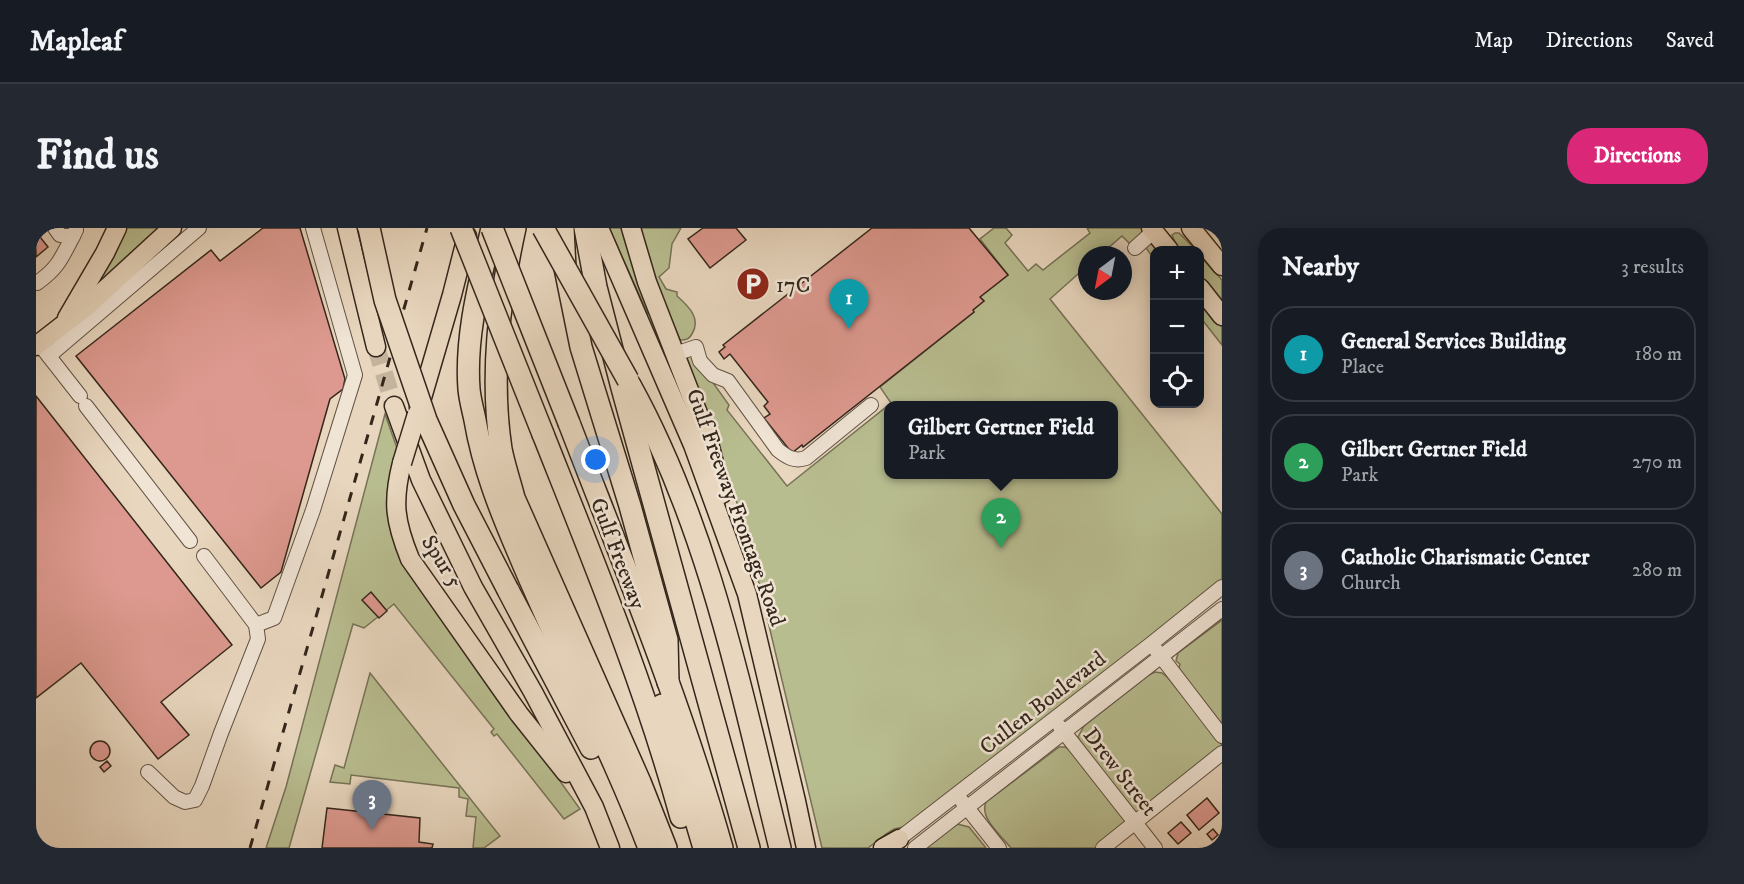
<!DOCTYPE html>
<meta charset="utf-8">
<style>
body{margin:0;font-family:"IM FELL DW Pica",serif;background:#242831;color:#f1f3f6}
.controls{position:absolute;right:18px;top:18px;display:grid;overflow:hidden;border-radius:12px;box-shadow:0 3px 15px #0003}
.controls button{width:54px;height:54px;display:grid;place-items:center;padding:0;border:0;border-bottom:2px solid #363941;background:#171b24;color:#f1f3f6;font:30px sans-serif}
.compass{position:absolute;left:1042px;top:18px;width:54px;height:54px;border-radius:50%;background:#171b24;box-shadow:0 3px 15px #0003;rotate:212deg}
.you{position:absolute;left:560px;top:232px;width:21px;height:21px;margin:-15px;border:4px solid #fff;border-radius:50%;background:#1a73e8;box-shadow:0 0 0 9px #1a73e833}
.badge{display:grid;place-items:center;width:39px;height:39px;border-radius:50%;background:#db2777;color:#fff;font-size:20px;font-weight:700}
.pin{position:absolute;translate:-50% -50px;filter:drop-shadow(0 2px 3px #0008)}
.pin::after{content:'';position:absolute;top:32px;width:21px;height:18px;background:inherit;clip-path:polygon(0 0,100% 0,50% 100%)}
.popup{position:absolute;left:848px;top:173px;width:234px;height:78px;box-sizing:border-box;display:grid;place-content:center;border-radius:12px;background:#171b24;filter:drop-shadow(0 2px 4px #0005);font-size:20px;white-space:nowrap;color:#9ea1a6}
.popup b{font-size:22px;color:#f1f3f6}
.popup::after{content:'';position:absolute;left:50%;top:100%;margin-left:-12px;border:12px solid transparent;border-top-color:#171b24}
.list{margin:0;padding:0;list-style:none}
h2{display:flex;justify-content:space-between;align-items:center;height:78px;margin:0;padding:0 24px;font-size:26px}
h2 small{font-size:20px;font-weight:400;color:#9ea1a6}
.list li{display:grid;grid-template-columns:39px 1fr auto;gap:18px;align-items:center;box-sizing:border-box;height:96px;margin:0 12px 12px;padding:0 12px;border:2px solid #363941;border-radius:24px}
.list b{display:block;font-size:22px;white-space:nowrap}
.list p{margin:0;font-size:20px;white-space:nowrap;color:#9ea1a6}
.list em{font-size:20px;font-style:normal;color:#9ea1a6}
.icon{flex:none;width:33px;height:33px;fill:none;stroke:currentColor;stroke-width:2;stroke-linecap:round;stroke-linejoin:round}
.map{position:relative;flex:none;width:1186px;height:620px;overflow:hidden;border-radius:24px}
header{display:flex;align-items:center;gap:36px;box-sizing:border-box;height:84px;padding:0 30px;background:#171b24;border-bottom:2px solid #363941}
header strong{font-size:28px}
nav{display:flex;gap:33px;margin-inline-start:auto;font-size:21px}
.intro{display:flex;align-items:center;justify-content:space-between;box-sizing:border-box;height:144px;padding:0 36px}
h1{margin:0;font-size:42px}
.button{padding:15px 27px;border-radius:24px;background:#db2777;color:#fff;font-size:21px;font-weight:700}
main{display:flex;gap:36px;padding:0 36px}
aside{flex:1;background:#171b24;border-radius:24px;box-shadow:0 3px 15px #0003}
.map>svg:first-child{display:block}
.green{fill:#b8bd90;stroke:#767256;stroke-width:1.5;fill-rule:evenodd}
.building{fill:#dd998f;stroke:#34261b;stroke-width:1.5}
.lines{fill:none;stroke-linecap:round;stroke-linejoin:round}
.major-tunnel{stroke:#c4b39d;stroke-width:18;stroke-dasharray:18 9;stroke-linecap:butt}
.minor-casing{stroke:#615244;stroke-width:16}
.major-casing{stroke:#34261b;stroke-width:21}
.highway-casing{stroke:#34261b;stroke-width:24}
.minor{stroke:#f0e4d5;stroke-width:14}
.major{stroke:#e8d6be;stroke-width:18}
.highway{stroke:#e8d6be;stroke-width:21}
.rail{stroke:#34261b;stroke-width:3;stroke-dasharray:10 10;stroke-linecap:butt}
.major-bridge-casing{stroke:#34261b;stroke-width:21;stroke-linecap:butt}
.highway-bridge-casing{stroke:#34261b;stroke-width:24;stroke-linecap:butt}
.major-bridge{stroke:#e8d6be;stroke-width:18}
.highway-bridge{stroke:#e8d6be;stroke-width:21}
.labels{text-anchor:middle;stroke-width:5;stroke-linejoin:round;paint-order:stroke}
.poi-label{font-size:22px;fill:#34261b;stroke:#f0e4d5;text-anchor:start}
.street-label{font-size:22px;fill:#34261b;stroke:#f0e4d5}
</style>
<header>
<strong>Mapleaf</strong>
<nav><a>Map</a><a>Directions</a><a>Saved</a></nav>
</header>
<div class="intro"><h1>Find us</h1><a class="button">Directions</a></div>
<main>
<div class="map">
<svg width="1186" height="620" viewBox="0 0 1186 620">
<rect width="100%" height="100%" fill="#e8d6be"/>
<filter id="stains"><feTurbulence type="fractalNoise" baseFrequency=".00333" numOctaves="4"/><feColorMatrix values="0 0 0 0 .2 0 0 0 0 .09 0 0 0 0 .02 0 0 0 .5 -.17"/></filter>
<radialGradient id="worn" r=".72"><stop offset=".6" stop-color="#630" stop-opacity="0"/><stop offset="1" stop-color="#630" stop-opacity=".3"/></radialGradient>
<g class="green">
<path d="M90,0H129L47,73L84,13Z"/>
<path d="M573,0H589L616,84L612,86Z"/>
<path d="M605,0H645L636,16L633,40L623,49L630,61L641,64V68C651,77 666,90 656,106C653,111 651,112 644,112C629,76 612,39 605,0Z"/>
<path d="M958,0H970L976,7L969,15L992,43L1000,36L1007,42L1054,5L1051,0H1107L1125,22H1118V31L1103,10L1095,17L1086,8L1064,27H1051V38L1014,71L1186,286V353L872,598L858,601L850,606L832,620H786L710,301L651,131L655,124L693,177L691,182L751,258L855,175L844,159L938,84L937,82L948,73L944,69L972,47L944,11ZM852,178H1078V246H852Z"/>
<path d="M1139,5H1143L1160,22H1142L1136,7Z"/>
<path d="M1164,28L1186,52V81L1164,53Z"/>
<path d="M1164,71L1186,99V117L1164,89Z"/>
<path d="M349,186L362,223L352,278L356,308L368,336L544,581L528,591L461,506L458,508L455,504L458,501L358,376L328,400L317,396L253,620H230L250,559Z"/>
<path d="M1186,392V498L1148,448L1143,440L1144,436L1140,433L1142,425Z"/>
<path d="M1119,444L1126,445L1132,450L1186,517V524L1101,587L1047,519L1042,509L1048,498L1111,448Z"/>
<path d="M334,445L464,608L448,620H437L440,589L430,588L432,571L423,569V560L315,547L314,556L294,554L299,537L308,540Z"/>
<path d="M1023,519H1029L1036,523L1087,587L1090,594L1085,600L1059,620H975C965,607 943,590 950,574Z"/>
<path d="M921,596L933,599L950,620H888Z"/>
</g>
<g class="building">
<path d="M227,0H264L309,151L307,161L294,171L245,344L225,360L40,128L175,22L184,33Z"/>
<path d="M667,0H700L710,12L674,40L652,11Z"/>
<path d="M836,0H933L972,47L944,69L948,73L937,82L938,84L767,219L766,217L756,225L728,190L734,186L728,178L732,174L694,126L688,131L683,124L689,119L687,117Z"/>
<path d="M0,4L12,19L0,29Z"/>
<path d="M0,168L196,417L125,474L153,507L122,531L45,435L0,470Z"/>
<path d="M335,364L351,383L343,390L326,372Z"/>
<circle cx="64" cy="523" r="10"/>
<path d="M71,533L75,538L68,544L64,539Z"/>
<path d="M1171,570L1183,585L1163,602L1151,587Z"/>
<path d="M291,580L384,590L383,614L397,616L396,620H286Z"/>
<path d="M1145,594L1155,605L1142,616L1132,605Z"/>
<path d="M1177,601L1182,607L1176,612L1171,606Z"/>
</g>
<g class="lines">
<path class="major-tunnel" d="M340,119L358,178"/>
<g class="minor-casing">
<g id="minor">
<path d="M19,0L24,7L37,8L40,2"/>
<path d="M1099,20L1118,3"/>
<path d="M1,55C22,40 25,31 37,8"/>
<path d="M8,122L44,168"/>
<path d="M639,126L660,119L664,133L677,147L692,153L742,222C751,229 758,234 770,230L835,177"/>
<path d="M13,128L163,0"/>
<path d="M50,178L154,313"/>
<path d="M220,397L238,390L277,282L319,147L277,0"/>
<path d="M1120,422L1186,508"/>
<path d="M1024,499L1119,620"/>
<path d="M112,544L138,569L149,574L159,572L166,558L185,505L222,411L220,397L168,328"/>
<path d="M925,572L963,620"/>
<path d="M855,617L1115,416L1186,359"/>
<path d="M879,620L1186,381"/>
<path d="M1067,620L1186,525"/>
</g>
</g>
<g class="major-casing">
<g id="major">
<path d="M311,0L340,119"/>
<path d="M563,0L657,217L711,366L760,573L770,620"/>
<path d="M595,0L611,54L672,211L686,266"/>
<path d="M1115,0L1133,22"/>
<path d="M1155,0L1186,38"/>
<path d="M1164,60L1186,88"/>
<path d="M31,90L69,25L81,0"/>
<path d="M0,118L50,79L136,0"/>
<path d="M358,178L385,252L437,359L497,464L558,579L574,620"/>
<path d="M383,180L416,67L431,8"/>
<path d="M366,235C356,274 359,294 374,331L483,486L530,545"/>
<path d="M847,620L863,611"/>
</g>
</g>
<g class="highway-casing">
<g id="highway">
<path d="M456,0C444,53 429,107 433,161C434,172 437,182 439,192C447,239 464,282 483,326C524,425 575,520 613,620"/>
<path d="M479,0C463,73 454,147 465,221C468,237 474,254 478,270L604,554L630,620"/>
<path d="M527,0L529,40L545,119L594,278L631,412L632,454"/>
<path d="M549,0L560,59L586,160L713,620"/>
<path d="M594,157C673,300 705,463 744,620"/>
<path d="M533,195C587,335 645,475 686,620"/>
<path d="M507,206C557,332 609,458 645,589"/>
<path d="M472,362L555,520"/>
<path d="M626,477L668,620"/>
</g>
</g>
<use href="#minor" class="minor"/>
<use href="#major" class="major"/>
<use href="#highway" class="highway"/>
<path class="rail" d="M214,620L391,0"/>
<g class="major-bridge-casing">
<path id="major-bridge" d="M366,235L381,186"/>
</g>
<g class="highway-bridge-casing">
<g id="highway-bridge">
<path d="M333,0L349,72L390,192L428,277L472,362"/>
<path d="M425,0L507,206"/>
<path d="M456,0L533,195"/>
<path d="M507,0L592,152"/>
</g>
</g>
<use href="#major-bridge" class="major-bridge"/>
<use href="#highway-bridge" class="highway-bridge"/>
</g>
<defs>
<g id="parking-disc" transform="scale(1.725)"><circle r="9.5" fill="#8f2418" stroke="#f0e4d5"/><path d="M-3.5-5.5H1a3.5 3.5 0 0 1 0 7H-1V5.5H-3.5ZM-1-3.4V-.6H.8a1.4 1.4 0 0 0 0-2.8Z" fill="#fff"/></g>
</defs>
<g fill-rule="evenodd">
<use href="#parking-disc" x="717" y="56"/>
</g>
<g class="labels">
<g class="poi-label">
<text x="740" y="64">17C</text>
</g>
<g class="street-label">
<text transform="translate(701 279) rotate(70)" y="8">Gulf Freeway Frontage Road</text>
<text transform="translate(583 325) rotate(69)" y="8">Gulf Freeway</text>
<text transform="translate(407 333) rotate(58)" y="8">Spur 5</text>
<text transform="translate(1006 474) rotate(-38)" y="8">Cullen Boulevard</text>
<text transform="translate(1085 543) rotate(52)" y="8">Drew Street</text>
</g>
</g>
<rect width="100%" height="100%" filter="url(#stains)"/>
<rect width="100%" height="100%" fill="url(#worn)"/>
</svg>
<div class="controls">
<button>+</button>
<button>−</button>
<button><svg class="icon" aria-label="locate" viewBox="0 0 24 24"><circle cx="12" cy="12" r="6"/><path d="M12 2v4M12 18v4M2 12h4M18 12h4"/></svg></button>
</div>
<svg class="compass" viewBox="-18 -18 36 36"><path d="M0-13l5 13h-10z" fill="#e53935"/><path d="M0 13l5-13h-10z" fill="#9ea1a6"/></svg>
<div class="you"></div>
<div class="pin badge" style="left:813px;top:101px;background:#0f9aa8">1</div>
<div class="pin badge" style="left:965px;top:320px;background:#2e9e5b">2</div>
<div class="popup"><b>Gilbert Gertner Field</b>Park</div>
<div class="pin badge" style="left:336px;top:602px;background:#6b7280">3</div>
</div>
<aside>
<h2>Nearby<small>3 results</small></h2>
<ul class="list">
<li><span class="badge" style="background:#0f9aa8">1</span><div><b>General Services Building</b><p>Place</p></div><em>180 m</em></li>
<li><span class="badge" style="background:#2e9e5b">2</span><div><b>Gilbert Gertner Field</b><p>Park</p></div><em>270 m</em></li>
<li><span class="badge" style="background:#6b7280">3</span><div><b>Catholic Charismatic Center</b><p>Church</p></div><em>280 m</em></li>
</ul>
</aside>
</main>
